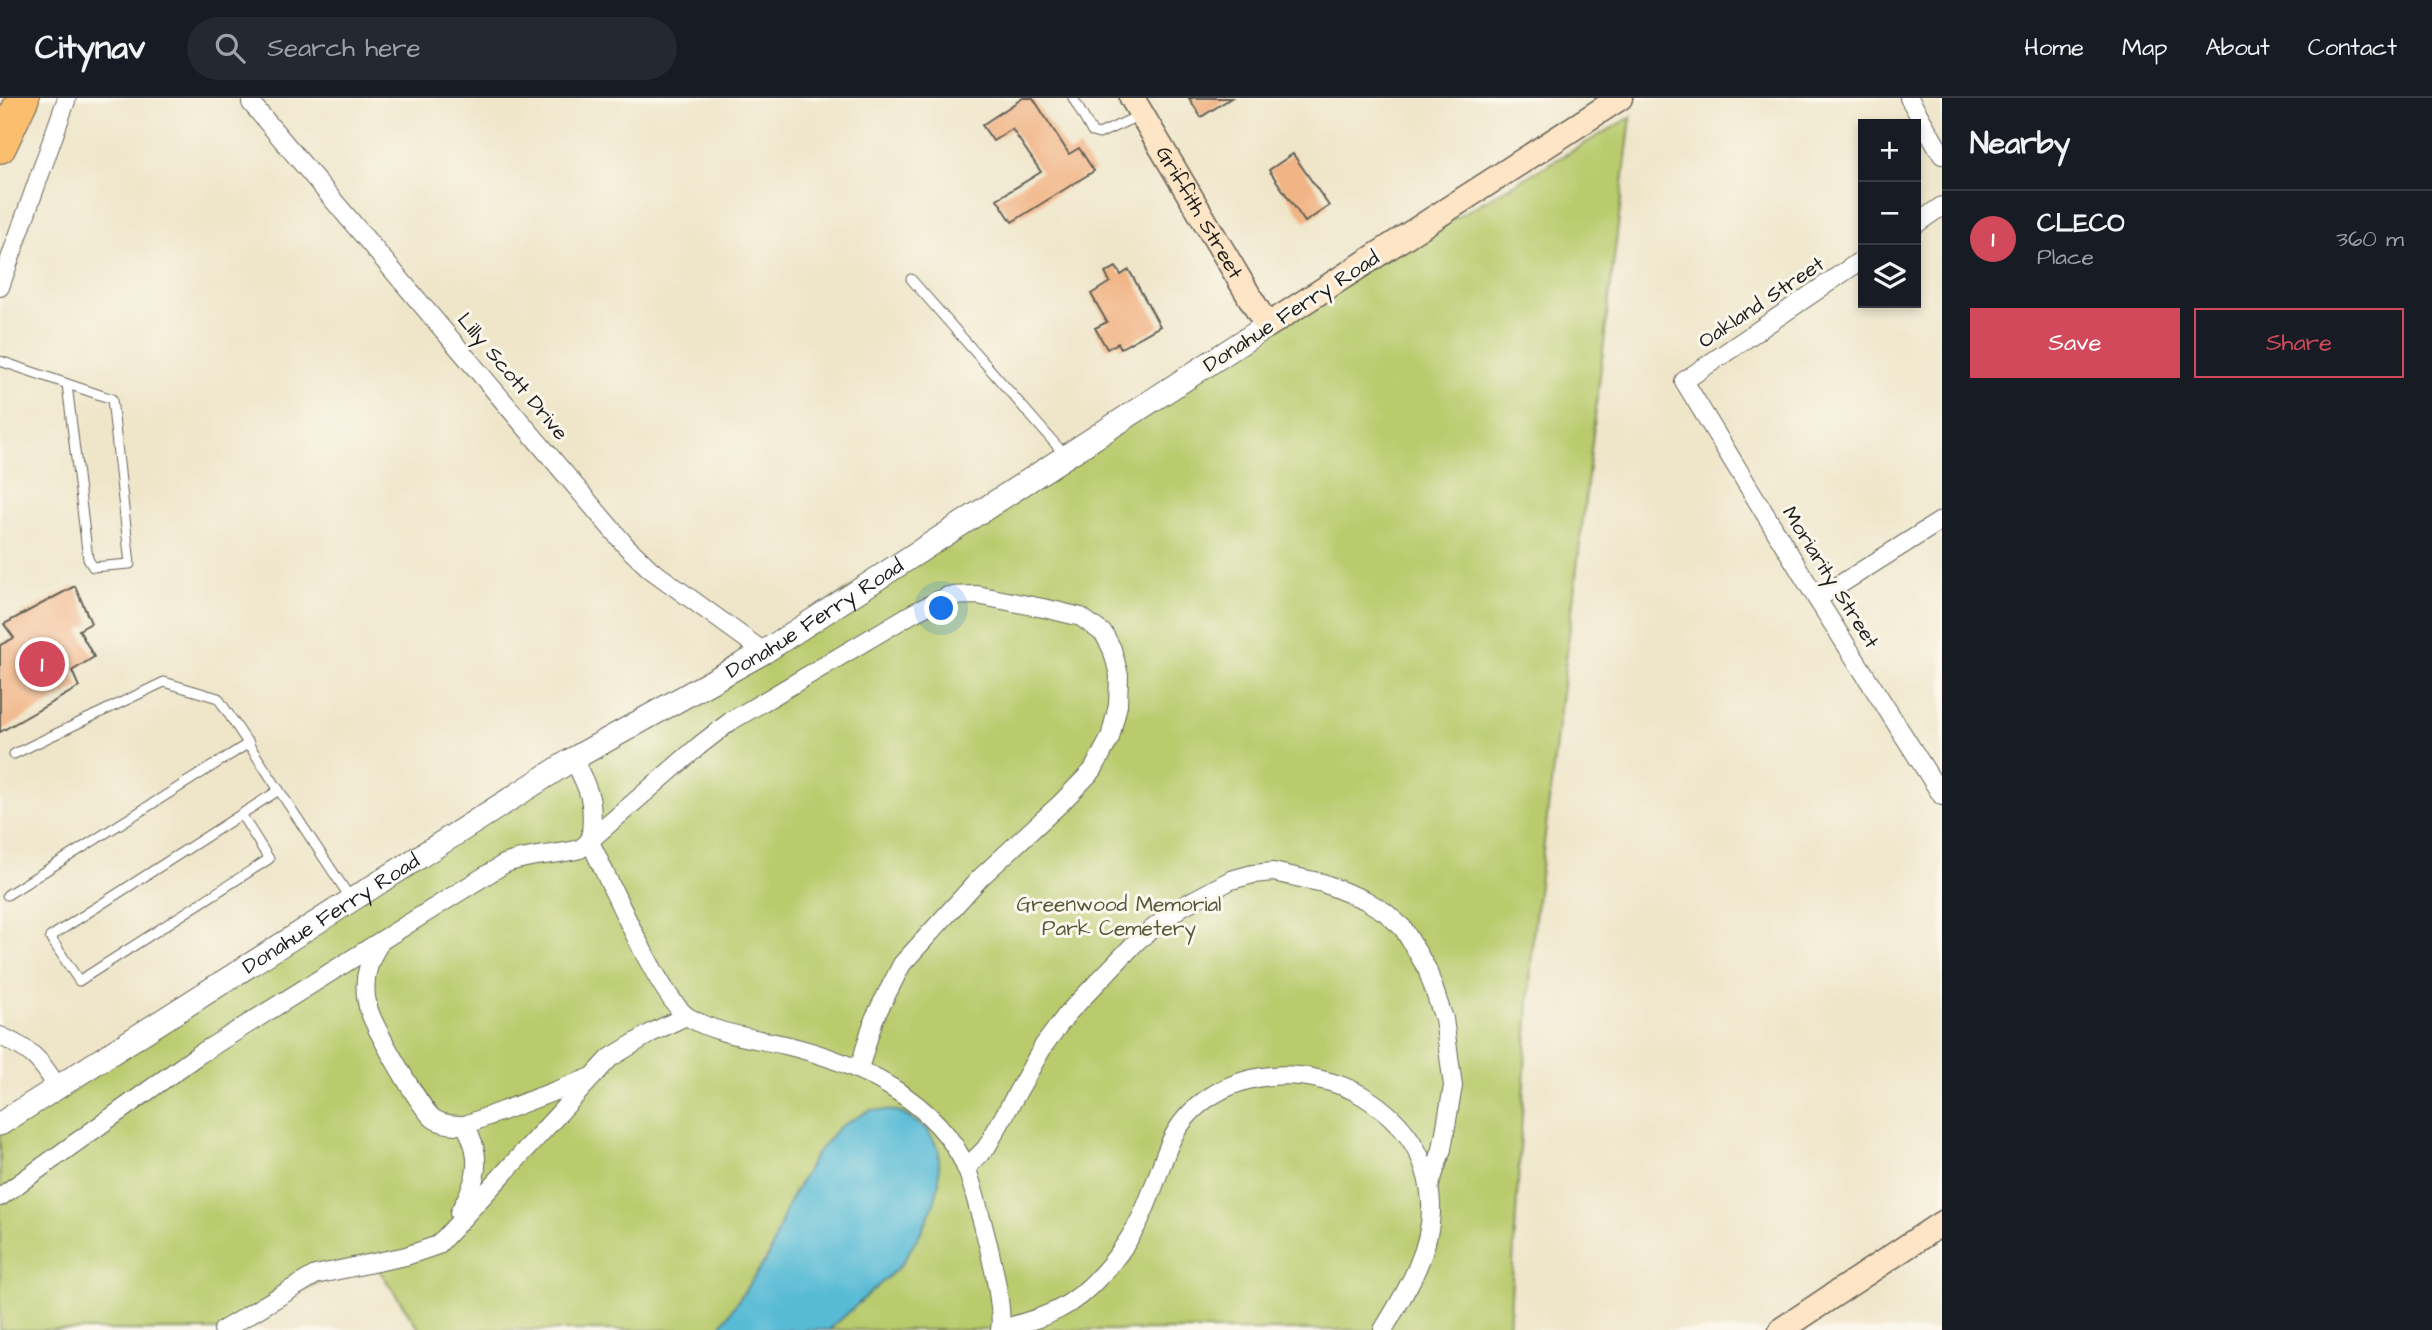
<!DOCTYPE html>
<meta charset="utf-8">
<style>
body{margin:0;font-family:"Architects Daughter",sans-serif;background:#242831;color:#f1f3f6}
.controls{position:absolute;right:21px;top:21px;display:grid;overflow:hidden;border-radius:0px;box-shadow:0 4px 10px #0003}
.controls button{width:63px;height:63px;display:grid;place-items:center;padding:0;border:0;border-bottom:2px solid #363941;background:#171b24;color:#f1f3f6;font:35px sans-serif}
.you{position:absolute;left:942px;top:511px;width:24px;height:24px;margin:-18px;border:5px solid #fff;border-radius:50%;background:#1a73e8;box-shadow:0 0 0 10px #1a73e833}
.badge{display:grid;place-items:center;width:46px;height:46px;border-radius:50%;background:#d1495b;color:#fff;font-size:23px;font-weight:700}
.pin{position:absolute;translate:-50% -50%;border:4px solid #fff;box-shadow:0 2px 7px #0006}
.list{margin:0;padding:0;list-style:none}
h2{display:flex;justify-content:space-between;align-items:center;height:91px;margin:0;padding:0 28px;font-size:30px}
h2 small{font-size:23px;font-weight:400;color:#9ea1a6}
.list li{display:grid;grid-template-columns:46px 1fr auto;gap:21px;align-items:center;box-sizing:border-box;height:98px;padding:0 28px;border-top:2px solid #363941}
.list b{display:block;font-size:26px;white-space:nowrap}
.list p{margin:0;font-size:23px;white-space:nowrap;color:#9ea1a6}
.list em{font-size:23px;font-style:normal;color:#9ea1a6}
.actions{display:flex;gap:14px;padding:21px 28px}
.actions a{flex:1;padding:16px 0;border:2px solid #d1495b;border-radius:0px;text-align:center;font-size:24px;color:#d1495b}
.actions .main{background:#d1495b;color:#fff}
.icon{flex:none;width:38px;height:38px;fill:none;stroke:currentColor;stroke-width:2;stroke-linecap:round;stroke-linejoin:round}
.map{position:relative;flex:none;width:1942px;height:1232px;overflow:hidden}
header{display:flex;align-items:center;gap:42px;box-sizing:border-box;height:98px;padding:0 35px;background:#171b24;border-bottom:2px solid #363941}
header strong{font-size:33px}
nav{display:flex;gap:38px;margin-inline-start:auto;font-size:24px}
.search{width:490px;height:63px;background:#242831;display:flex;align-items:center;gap:18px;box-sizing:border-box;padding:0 24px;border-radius:38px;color:#9ea1a6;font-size:26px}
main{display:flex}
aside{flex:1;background:#171b24}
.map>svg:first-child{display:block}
.green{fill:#b9cb6d;stroke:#6a7444;stroke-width:2}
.water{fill:#58bbd6;stroke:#3a6c79;stroke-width:2}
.building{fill:#f1b485}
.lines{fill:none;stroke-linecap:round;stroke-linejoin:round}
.service-casing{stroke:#666359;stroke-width:11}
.minor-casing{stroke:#666359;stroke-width:20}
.tertiary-casing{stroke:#666359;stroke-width:25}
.secondary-casing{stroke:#666359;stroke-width:27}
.motorway-casing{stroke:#666359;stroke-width:34}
.service{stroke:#fff;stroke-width:9}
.minor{stroke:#fff;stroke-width:18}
.tertiary{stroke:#fff;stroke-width:23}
.secondary{stroke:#fde5c5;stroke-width:24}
.motorway{stroke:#fbbd6e;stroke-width:32}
.labels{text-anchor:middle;stroke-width:6;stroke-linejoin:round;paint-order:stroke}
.street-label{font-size:21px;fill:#1c1c1c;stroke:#fbf7ec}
.park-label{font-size:21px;fill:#535938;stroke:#fbf7ec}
</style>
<header>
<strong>Citynav</strong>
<div class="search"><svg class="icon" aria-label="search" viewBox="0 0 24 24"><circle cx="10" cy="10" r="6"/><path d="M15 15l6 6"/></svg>Search here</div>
<nav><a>Home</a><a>Map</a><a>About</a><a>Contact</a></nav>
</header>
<main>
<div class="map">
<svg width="1942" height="1232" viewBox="0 0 1942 1232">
<rect width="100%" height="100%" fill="#fbf7ec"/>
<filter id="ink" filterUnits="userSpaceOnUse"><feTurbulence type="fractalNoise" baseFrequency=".0143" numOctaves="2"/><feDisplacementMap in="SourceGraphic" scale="14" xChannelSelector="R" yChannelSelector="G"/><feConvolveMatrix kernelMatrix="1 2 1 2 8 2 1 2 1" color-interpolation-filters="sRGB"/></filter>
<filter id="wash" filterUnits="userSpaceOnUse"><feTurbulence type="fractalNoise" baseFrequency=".00686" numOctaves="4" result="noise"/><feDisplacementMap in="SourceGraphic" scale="28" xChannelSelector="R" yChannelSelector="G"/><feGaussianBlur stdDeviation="1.57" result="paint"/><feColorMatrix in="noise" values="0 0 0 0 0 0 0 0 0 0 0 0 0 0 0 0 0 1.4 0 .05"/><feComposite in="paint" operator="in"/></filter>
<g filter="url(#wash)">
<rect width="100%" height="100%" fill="#efe6ca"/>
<path class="green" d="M1631,19L1533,837L1509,1232H420L377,1169L324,1181L229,1232H0V1026L1267,228Z"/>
<path class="water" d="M870,1012L898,1013L927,1031L939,1052V1085L934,1106L922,1132L901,1167L829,1232H718L769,1157L788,1106L816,1056L838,1030Z"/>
<g id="blocks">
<g class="building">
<path d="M1023,0H1033L1069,56L1079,50L1094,73L1012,124L997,101L1041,74L1012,31L993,43L982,27Z"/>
<path d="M1189,0H1231L1201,19Z"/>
<path d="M1293,56L1329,108L1305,124L1269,72Z"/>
<path d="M1116,169L1121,177L1129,172L1160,228L1121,250L1118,245L1107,251L1095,230L1107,224L1091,196L1110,184L1105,175Z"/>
<path d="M75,488L91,525L79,532L94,559L72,573L79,589L0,634V547L14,540L4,526Z"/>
</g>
</g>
</g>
<g filter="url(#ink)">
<use href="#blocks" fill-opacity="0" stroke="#666359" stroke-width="2"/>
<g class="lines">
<g class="service-casing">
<g id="service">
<path d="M1073,0L1092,34L1099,36L1138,18"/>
<path d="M911,181L1065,357"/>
<path d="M0,263L112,301L130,466L93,469L88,461L67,286"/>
<path d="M14,656L164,584L218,600L351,801"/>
<path d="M241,716L269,761L79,883L50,839L279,692"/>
<path d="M7,797L249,645"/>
</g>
</g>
<g class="minor-casing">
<g id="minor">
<path d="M1909,0L1942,57"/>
<path d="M251,5L626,448L650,471L764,554"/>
<path d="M1916,126L1942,108"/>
<path d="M1863,161L1684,283L1817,501L1942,698"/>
<path d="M0,189L67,0"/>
<path d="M1817,501L1942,422"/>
<path d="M573,661C591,694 595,706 590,744C608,779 660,901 688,919C716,936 753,940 785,947C853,963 938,1001 967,1072C973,1088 977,1106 982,1123C989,1148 1004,1209 1000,1232"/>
<path d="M379,846C367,865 362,887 368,909C372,926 421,1012 434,1021C444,1027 454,1027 465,1027L592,979"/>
<path d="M0,938C31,952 40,960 57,989"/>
<path d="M966,1070L986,1050L1044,947L1068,915L1138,842L1181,809L1231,782L1253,776L1273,774L1323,785L1365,802L1385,814L1403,830L1427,871L1444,921L1453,988L1442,1051L1430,1087"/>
<path d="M0,1099L198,957L504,766C529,756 554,758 580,751L700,647L731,623L913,515L948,498L977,497L1048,511L1081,519L1104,536L1112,551L1119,577L1118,607L1110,640L1093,672L1062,704L980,780L902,866L874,921L859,971"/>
<path d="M459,1115C477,1083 484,1060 465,1027"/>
<path d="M1002,1231C1047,1218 1069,1213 1102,1176C1115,1162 1127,1145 1136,1129C1151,1102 1158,1073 1170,1045C1188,1005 1228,982 1271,978C1300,975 1339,983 1363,998C1404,1023 1428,1057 1431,1105C1433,1151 1406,1194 1383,1232"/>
<path d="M223,1232L315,1177L406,1158L438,1147L610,960L651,935L686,918"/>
</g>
</g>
<g class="tertiary-casing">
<g id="tertiary">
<path id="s1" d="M0,1026L573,661L764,554L1267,228"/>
</g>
</g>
<g class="secondary-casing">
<g id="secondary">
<path id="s2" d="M1132,0L1267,228L1620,0"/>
<path d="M1781,1232L1942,1125"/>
</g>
</g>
<g class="motorway-casing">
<path id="motorway" d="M0,49L23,0"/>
</g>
<use href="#service" class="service"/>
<use href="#minor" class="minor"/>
<use href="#tertiary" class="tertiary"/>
<use href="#secondary" class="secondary"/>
<use href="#motorway" class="motorway"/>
</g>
</g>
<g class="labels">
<g class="street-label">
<text dy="7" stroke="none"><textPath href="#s2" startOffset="133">Griffith Street</textPath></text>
<text transform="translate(1761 204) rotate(-34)" y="7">Oakland Street</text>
<text transform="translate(1291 213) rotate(-33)" y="7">Donahue Ferry Road</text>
<text transform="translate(513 278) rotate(50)" y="7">Lilly Scott Drive</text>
<text transform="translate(1831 479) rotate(58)" y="7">Moriarity Street</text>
<text dy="7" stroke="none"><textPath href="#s1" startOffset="959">Donahue Ferry Road</textPath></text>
<text dy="7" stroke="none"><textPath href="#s1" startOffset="392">Donahue Ferry Road</textPath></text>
</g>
<g class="park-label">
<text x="1119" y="813">Greenwood Memorial<tspan x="1119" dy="24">Park Cemetery</tspan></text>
</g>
</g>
</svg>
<div class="controls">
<button>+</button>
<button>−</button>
<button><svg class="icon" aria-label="layers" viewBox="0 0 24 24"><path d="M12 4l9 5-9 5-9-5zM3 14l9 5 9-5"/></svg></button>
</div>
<div class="you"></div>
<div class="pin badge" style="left:42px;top:566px">1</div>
</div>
<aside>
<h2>Nearby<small></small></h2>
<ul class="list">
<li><span class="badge">1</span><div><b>CLECO</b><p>Place</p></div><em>360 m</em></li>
</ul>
<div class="actions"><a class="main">Save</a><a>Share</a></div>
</aside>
</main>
